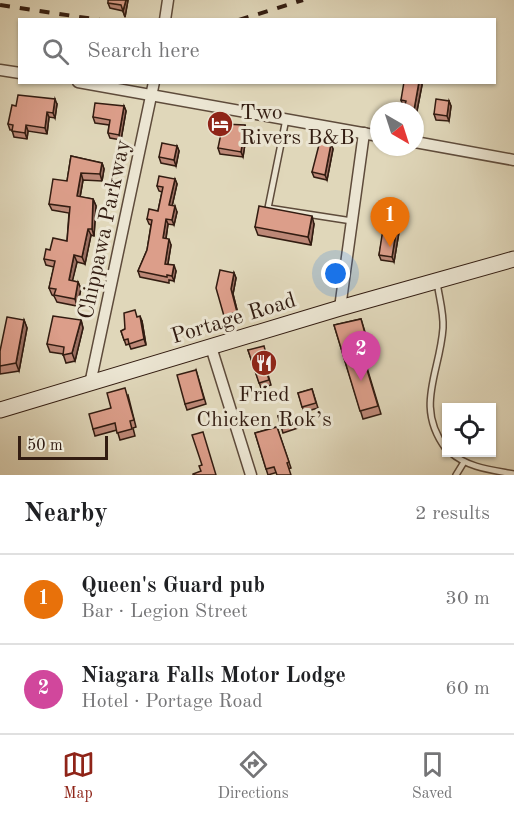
<!DOCTYPE html>
<meta charset="utf-8">
<style>
body{margin:0;font-family:"Old Standard TT",serif;background:#f6f6f6;color:#202124}
.controls{position:absolute;right:18px;bottom:18px;display:grid;overflow:hidden;border-radius:0px;box-shadow:0 2px 4px #0004}
.controls button{width:54px;height:54px;display:grid;place-items:center;padding:0;border:0;border-bottom:2px solid #e0e0e0;background:#fff;color:#202124;font:30px sans-serif}
.compass{position:absolute;left:370px;top:102px;width:54px;height:54px;border-radius:50%;background:#fff;box-shadow:0 2px 4px #0004;rotate:141deg}
.scale{position:absolute;left:18px;bottom:15px;width:90px;box-sizing:border-box;padding-left:6px;border:3px solid #321c11;border-top:0;font-size:16px;line-height:21px;white-space:nowrap;color:#321c11;-webkit-text-stroke:4px #ebe5d2;paint-order:stroke}
.you{position:absolute;left:336px;top:274px;width:21px;height:21px;margin:-15px;border:4px solid #fff;border-radius:50%;background:#1a73e8;box-shadow:0 0 0 9px #1a73e833}
.badge{display:grid;place-items:center;width:39px;height:39px;border-radius:50%;background:#8f2418;color:#fff;font-size:20px;font-weight:700}
.pin{position:absolute;translate:-50% -50px;filter:drop-shadow(0 2px 3px #0008)}
.pin::after{content:'';position:absolute;top:32px;width:21px;height:18px;background:inherit;clip-path:polygon(0 0,100% 0,50% 100%)}
.list{margin:0;padding:0;list-style:none}
h2{display:flex;justify-content:space-between;align-items:center;height:78px;margin:0;padding:0 24px;font-size:26px}
h2 small{font-size:20px;font-weight:400;color:#757577}
.list li{display:grid;grid-template-columns:39px 1fr auto;gap:18px;align-items:center;box-sizing:border-box;height:90px;padding:0 24px;border-top:2px solid #e0e0e0}
.list b{display:block;font-size:22px;white-space:nowrap}
.list p{margin:0;font-size:20px;white-space:nowrap;color:#757577}
.list em{font-size:20px;font-style:normal;color:#757577}
.icon{flex:none;width:33px;height:33px;fill:none;stroke:currentColor;stroke-width:2;stroke-linecap:round;stroke-linejoin:round}
.map{position:relative;flex:none;width:514px;height:475px;overflow:hidden}
.search{position:absolute;background:#fff;box-shadow:0 2px 4px #0004;left:18px;right:18px;top:18px;height:66px;display:flex;align-items:center;gap:15px;box-sizing:border-box;padding:0 21px;border-radius:0px;color:#757577;font-size:22px}
.sheet{height:258px;background:#fff}
nav{display:flex;justify-content:space-around;align-items:center;box-sizing:border-box;height:84px;border-top:2px solid #e0e0e0;background:#fff;font-size:16px;color:#757577}
nav a{display:grid;justify-items:center;gap:3px}
nav .on{color:#8f2418}
.map>svg:first-child{display:block}
.lines{fill:none;stroke-linecap:round;stroke-linejoin:round}
.service-casing{stroke:#5e4b3b;stroke-width:8}
.minor-casing{stroke:#5e4b3b;stroke-width:13}
.secondary-casing{stroke:#321c11;stroke-width:17}
.service{stroke:#ebe5d2;stroke-width:5}
.minor{stroke:#ebe5d2;stroke-width:10}
.secondary{stroke:#ebe5d2;stroke-width:15}
.rail{stroke:#321c11;stroke-width:4;stroke-dasharray:10 10;stroke-linecap:butt}
.wall{fill:#bd8877;stroke:#321c11;stroke-width:1.5}
.shaded-wall{fill:#9a6f61;stroke:#321c11;stroke-width:1.5}
.building{fill:#dc9e8a;stroke:#321c11;stroke-width:1.5}
.labels{text-anchor:middle;stroke-width:6;stroke-linejoin:round;paint-order:stroke}
.poi-label{font-size:22px;fill:#321c11;stroke:#ebe5d2;text-anchor:start}
.street-label{font-size:22px;fill:#321c11;stroke:#ebe5d2}
</style>
<div class="map">
<svg width="514" height="475" viewBox="0 0 514 475">
<rect width="100%" height="100%" fill="#e0d7ba"/>
<filter id="stains"><feTurbulence type="fractalNoise" baseFrequency=".00333" numOctaves="4"/><feColorMatrix values="0 0 0 0 .2 0 0 0 0 .09 0 0 0 0 .02 0 0 0 .5 -.17"/></filter>
<radialGradient id="worn" r=".72"><stop offset=".6" stop-color="#630" stop-opacity="0"/><stop offset="1" stop-color="#630" stop-opacity=".3"/></radialGradient>
<g class="lines">
<g class="service-casing">
<g id="service">
<path d="M286,119L268,208L352,221"/>
<path d="M437,282C439,297 444,313 443,328C440,373 414,406 446,449"/>
<path d="M450,452C468,468 492,470 514,474"/>
<path d="M456,475L464,462"/>
</g>
</g>
<g class="minor-casing">
<g id="minor">
<path d="M165,20L168,0"/>
<path d="M0,70L20,73"/>
<path d="M78,82L379,136"/>
<path d="M415,142L514,160"/>
<path d="M340,308L364,133"/>
<path d="M211,347L251,475"/>
<path d="M90,384L154,82"/>
</g>
</g>
<g class="secondary-casing">
<path id="secondary" d="M0,410L340,308L514,259"/>
</g>
<use href="#service" class="service"/>
<use href="#minor" class="minor"/>
<use href="#secondary" class="secondary"/>
<g class="rail">
<path d="M0,5L100,20"/>
<path d="M239,20L303,0"/>
</g>
</g>
<g class="wall">
<path d="M128,0L125,17L123,11L110,8L108,3Z"/>
<path d="M422,85L416,116L415,115V111H405V106H403L401,100Z"/>
<path d="M449,101L451,106L449,121L436,120L434,114Z"/>
<path d="M57,104L55,118L49,117L47,134L28,131L27,139L14,137L12,130H10L8,124L16,106Z"/>
<path d="M124,106L126,111L121,140L110,138L108,133L109,125L95,123L93,117Z"/>
<path d="M247,131L243,157L220,154L218,148Z"/>
<path d="M331,144L333,149L327,180L314,177L312,172Z"/>
<path d="M177,146L179,151L176,166L161,163L159,157Z"/>
<path d="M71,156L102,163L104,169L102,181L83,180L80,197L93,199L96,206L94,236L91,235L85,264L77,262L72,281L78,282L81,289L77,306L57,302L54,296L52,295L49,288L54,267L46,265L44,259L50,250L67,241L69,213L52,210L49,204L67,181Z"/>
<path d="M175,179L177,184L172,206L177,212L174,225L168,224L166,239L171,245L168,264L176,271L174,281L169,280V283L140,277L138,271L147,250L151,225L149,224L147,219L158,211L162,192L159,191L157,186Z"/>
<path d="M399,214L401,220L394,262L381,260L379,255L383,234L381,229Z"/>
<path d="M314,224L311,245L258,235L255,227Z"/>
<path d="M234,273L236,278L233,294L239,318L225,321L224,316Z"/>
<path d="M137,317L142,321L146,345L131,349L129,344L126,345L121,331L125,329Z"/>
<path d="M361,319L369,345L361,348L381,414L363,419L334,325Z"/>
<path d="M24,320L27,328L19,371L0,374V351Z"/>
<path d="M81,320L83,328L75,361L66,363L63,354L50,352L47,344Z"/>
<path d="M248,350L266,351L271,370L267,371L271,385L261,388Z"/>
<path d="M196,370L206,404L187,410L185,404Z"/>
<path d="M312,389L318,408L304,412L298,393Z"/>
<path d="M128,395L136,427L133,428L135,436L120,440L117,430L95,436L93,429L111,408Z"/>
<path d="M292,411L298,428L283,433L278,416Z"/>
<path d="M277,427L291,468L268,475L255,433Z"/>
</g>
<g class="shaded-wall">
<path d="M126,0H128L125,17L123,11Z"/>
<path d="M419,82H421L422,85L416,116L415,111L414,110Z"/>
<path d="M55,99L57,104L55,118L53,113Z"/>
<path d="M449,101L451,106L449,121L447,116Z"/>
<path d="M124,106L126,111L121,140L119,135Z"/>
<path d="M47,112L49,117L47,134L45,128Z"/>
<path d="M26,125L28,131L27,139L25,133Z"/>
<path d="M245,125L247,131L243,157L241,152Z"/>
<path d="M331,144L333,149L327,180L325,175Z"/>
<path d="M177,146L179,151L176,166L174,160Z"/>
<path d="M102,163L104,169L102,181L100,174Z"/>
<path d="M81,173L83,180L79,203L77,196Z"/>
<path d="M175,179L177,184L171,211L169,205Z"/>
<path d="M93,199L96,206L94,236L92,229Z"/>
<path d="M175,206L177,212L174,225L172,220Z"/>
<path d="M399,214L401,220L394,262L392,257Z"/>
<path d="M312,216L314,224L311,245L308,237Z"/>
<path d="M166,219L168,224L165,244L163,238Z"/>
<path d="M88,229L91,235L85,264L82,257Z"/>
<path d="M169,239L171,245L167,269L165,264Z"/>
<path d="M74,255L77,262L71,287L69,280Z"/>
<path d="M174,265L176,271L174,281L172,276Z"/>
<path d="M234,273L236,278L233,294L239,318L231,289Z"/>
<path d="M78,282L81,289L77,306L75,299Z"/>
<path d="M140,316L142,321L146,345L144,339Z"/>
<path d="M24,320L27,328L19,371L16,363Z"/>
<path d="M81,320L83,328L75,361L72,353Z"/>
</g>
<g class="building">
<path d="M108,0H126L123,11L121,5L108,3Z"/>
<path d="M404,82H419L414,110L404,108L406,101L401,100Z"/>
<path d="M18,95L55,99L53,113L47,112L45,128L26,125L25,133L12,131L13,125L8,124L12,105L16,106Z"/>
<path d="M436,99L449,101L447,116L434,114Z"/>
<path d="M95,103L124,106L119,135L108,133L110,120L93,117Z"/>
<path d="M223,124L245,125L241,152L218,148Z"/>
<path d="M320,141L331,144L325,175L312,172Z"/>
<path d="M162,143L177,146L174,160L159,157Z"/>
<path d="M71,156L102,163L100,174L81,173L77,196L93,199L92,229H88L82,257L74,255L69,280L78,282L75,299L54,295L56,289L49,288L55,261L44,259L46,249L50,250L53,238L67,241L70,207L49,204L53,179L67,181Z"/>
<path d="M159,176L175,179L169,205L175,206L172,220L166,219L163,238L169,239L165,264L174,265L172,276L167,275V277L138,271L147,250L152,220L147,219L149,209L158,211L163,187L157,186Z"/>
<path d="M259,206L312,216L308,237L255,227Z"/>
<path d="M384,212L399,214L392,257L379,255L383,229H381Z"/>
<path d="M220,270L234,273L231,289L237,312L224,316L216,288Z"/>
<path d="M135,310L137,317L140,316L144,339L129,344L128,339L124,340L121,331L125,329L124,313Z"/>
<path d="M53,316L81,320L72,353L63,355L64,347L47,344Z"/>
<path d="M7,317L24,320L16,363L0,366V351Z"/>
<path d="M361,319L366,337L358,340L378,406L360,411L334,325Z"/>
<path d="M264,346L269,365L265,366L269,380L259,383L248,350Z"/>
<path d="M196,370L204,399L185,404L177,375Z"/>
<path d="M125,388L134,420L130,421L132,429L117,433L115,423L93,429L89,414L111,408L107,393Z"/>
<path d="M312,389L316,403L302,407L298,393Z"/>
<path d="M292,411L296,423L281,427L278,416Z"/>
<path d="M277,427L289,462L287,463L291,475H277L274,467L266,469L255,433Z"/>
<path d="M203,432L216,475H193V474L201,471L199,466L202,465L192,435Z"/>
</g>
<defs>
<g id="hotel-disc" transform="scale(1.35)"><circle r="9.5" fill="#8f2418" stroke="#ebe5d2"/><path d="M-6-4.5h1.5V1H6V5H4.5V3h-9V5H-6ZM-4 0a1.8 1.8 0 1 1 3.6 0ZM.5 0V-2.5h3Q6-2.5 6 0Z" fill="#fff"/></g>
<g id="restaurant-disc" transform="scale(1.35)"><circle r="9.5" fill="#8f2418" stroke="#ebe5d2"/><path d="M-5-6h1v4h1v-4h1v4h1v-4h1v5L-1.5 .5V6h-2V.5L-5-1ZM5-6V6H3V1.5H1.5Q1.5-4 5-6Z" fill="#fff"/></g>
</defs>
<g fill-rule="evenodd">
<use href="#hotel-disc" x="220" y="124"/>
<use href="#restaurant-disc" x="264" y="363"/>
</g>
<g class="labels">
<g class="poi-label">
<text x="240" y="119">Two<tspan x="240" dy="25">Rivers B&amp;B</tspan></text>
<text x="264" y="401" text-anchor="middle">Fried<tspan x="264" dy="25">Chicken Rok’s</tspan></text>
</g>
<g class="street-label">
<text transform="translate(103 229) rotate(-78)" y="8">Chippawa Parkway</text>
<text transform="translate(233 317) rotate(-17)" y="8">Portage Road</text>
</g>
</g>
<rect width="100%" height="100%" filter="url(#stains)"/>
<rect width="100%" height="100%" fill="url(#worn)"/>
</svg>
<div class="controls">
<button><svg class="icon" aria-label="locate" viewBox="0 0 24 24"><circle cx="12" cy="12" r="6"/><path d="M12 2v4M12 18v4M2 12h4M18 12h4"/></svg></button>
</div>
<svg class="compass" viewBox="-18 -18 36 36"><path d="M0-13l5 13h-10z" fill="#e53935"/><path d="M0 13l5-13h-10z" fill="#757577"/></svg>
<div class="scale">50 m</div>
<div class="you"></div>
<div class="pin badge" style="left:390px;top:247px;background:#e8710a">1</div>
<div class="pin badge" style="left:361px;top:381px;background:#d1479c">2</div>
<div class="search"><svg class="icon" aria-label="search" viewBox="0 0 24 24"><circle cx="10" cy="10" r="6"/><path d="M15 15l6 6"/></svg>Search here</div>
</div>
<section class="sheet">
<h2>Nearby<small>2 results</small></h2>
<ul class="list">
<li><span class="badge" style="background:#e8710a">1</span><div><b>Queen's Guard pub</b><p>Bar · Legion Street</p></div><em>30 m</em></li>
<li><span class="badge" style="background:#d1479c">2</span><div><b>Niagara Falls Motor Lodge</b><p>Hotel · Portage Road</p></div><em>60 m</em></li>
</ul>
</section>
<nav>
<a class="on"><svg class="icon" aria-label="map" viewBox="0 0 24 24"><path d="M3 6l6-2 6 2 6-2v14l-6 2-6-2-6 2zM9 4v14M15 6v14"/></svg>Map</a>
<a><svg class="icon" aria-label="directions" viewBox="0 0 24 24"><path d="M12 3l9 9-9 9-9-9zM9 14v-3h6M13 9l2 2-2 2"/></svg>Directions</a>
<a><svg class="icon" aria-label="saved" viewBox="0 0 24 24"><path d="M7 4h10v16l-5-4-5 4z"/></svg>Saved</a>
</nav>
